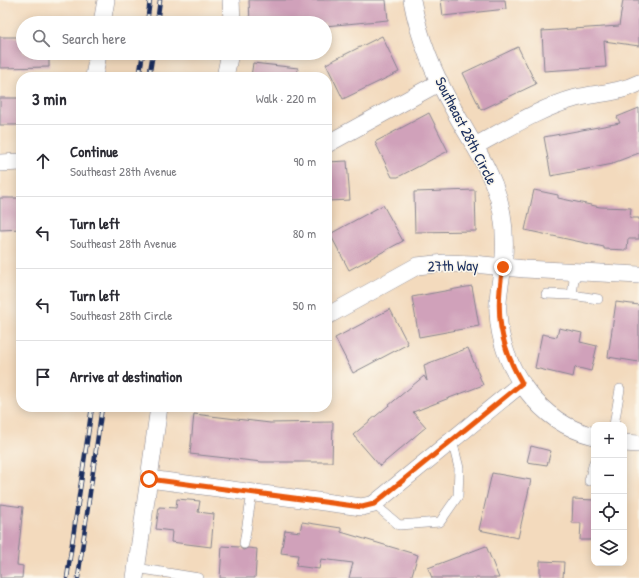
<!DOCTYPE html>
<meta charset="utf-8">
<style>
body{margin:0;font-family:"Patrick Hand",sans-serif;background:#f2f2f3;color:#2b2b33}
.controls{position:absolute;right:12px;bottom:12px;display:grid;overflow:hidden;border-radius:8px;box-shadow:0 2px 10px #0003}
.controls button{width:36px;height:36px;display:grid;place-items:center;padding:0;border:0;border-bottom:1px solid #e1e1e2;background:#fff;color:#2b2b33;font:20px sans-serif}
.stop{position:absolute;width:12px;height:12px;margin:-9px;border:3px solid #ea580c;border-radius:50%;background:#fff}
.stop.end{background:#ea580c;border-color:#fff;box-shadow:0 1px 4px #0008}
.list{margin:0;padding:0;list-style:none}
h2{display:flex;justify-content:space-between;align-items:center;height:52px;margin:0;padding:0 16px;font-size:17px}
h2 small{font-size:13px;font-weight:400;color:#7c7c81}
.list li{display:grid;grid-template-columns:26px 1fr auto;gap:12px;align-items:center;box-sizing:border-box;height:72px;padding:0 16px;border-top:1px solid #e1e1e2}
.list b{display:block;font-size:15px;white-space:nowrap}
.list p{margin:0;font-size:13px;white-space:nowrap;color:#7c7c81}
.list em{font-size:13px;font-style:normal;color:#7c7c81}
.icon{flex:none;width:22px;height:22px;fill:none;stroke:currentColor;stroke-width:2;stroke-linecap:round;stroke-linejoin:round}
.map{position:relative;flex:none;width:639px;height:578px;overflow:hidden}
.search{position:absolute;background:#fff;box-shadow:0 2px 10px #0003;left:16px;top:16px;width:316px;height:44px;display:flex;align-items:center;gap:10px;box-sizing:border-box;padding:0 14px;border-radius:22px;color:#7c7c81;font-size:15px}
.panel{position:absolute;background:#fff;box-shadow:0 2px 10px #0003;left:16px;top:72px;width:316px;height:340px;border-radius:16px}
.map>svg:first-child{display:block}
.building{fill:#d0a1ba}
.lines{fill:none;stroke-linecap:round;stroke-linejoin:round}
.lane-casing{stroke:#87848e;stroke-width:10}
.street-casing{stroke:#87848e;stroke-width:18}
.lane{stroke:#fff;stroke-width:9}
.street{stroke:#fff;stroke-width:17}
.rail-casing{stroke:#1b2f5e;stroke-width:4.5}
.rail{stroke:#fbf7ec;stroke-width:3;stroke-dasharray:9;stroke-linecap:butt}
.route{stroke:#ea580c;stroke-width:5}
.labels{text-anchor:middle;stroke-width:3;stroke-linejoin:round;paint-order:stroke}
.street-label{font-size:15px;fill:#1b2f5e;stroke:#fbf7ec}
</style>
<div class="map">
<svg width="639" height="578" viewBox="0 0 639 578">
<rect width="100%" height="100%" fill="#fbf7ec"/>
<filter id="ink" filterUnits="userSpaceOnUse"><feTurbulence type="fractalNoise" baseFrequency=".025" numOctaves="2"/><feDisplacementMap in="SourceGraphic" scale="8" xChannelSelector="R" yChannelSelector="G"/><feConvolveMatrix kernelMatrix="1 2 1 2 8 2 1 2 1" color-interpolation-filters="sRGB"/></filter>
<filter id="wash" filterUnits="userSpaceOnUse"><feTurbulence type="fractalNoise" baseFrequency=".012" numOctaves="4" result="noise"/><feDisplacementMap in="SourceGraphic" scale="16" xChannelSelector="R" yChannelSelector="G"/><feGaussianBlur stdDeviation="0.9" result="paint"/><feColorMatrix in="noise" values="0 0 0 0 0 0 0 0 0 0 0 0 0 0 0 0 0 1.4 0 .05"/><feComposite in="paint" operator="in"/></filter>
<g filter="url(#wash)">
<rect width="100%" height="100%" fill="#f3dabd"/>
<g id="blocks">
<g class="building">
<path d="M249,0H386L388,20L325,26V23H250Z"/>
<path d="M441,0H505L506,9L443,16Z"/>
<path d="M623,0H639V46L604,41L606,67L544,71L542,31L619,26Z"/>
<path d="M382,36L399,72L343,99L326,64Z"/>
<path d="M0,37H23V53H49V67L0,68Z"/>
<path d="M518,47L536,84L481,110L463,73Z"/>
<path d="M253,63L298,68L297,77H251Z"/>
<rect x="0" y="98" width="21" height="27"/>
<path d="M639,108V153L613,163V164L551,176L544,137L620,123L617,117Z"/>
<path d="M429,113L448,151L398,177H392L375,142Z"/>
<path d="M347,161L350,200L327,201V162Z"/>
<path d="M475,190L476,231L415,232L414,192Z"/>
<path d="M534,190L558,195V198L600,207L631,208L630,218H639V239H628L627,250L604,249V247L525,230Z"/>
<path d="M0,198H21V229L0,230Z"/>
<path d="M383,205L403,241L349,270L330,234Z"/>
<path d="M472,286L479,326L419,337L412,297Z"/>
<path d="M616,302L639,305V362L608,357Z"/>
<path d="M390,309L408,344L353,373L335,338Z"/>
<path d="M559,328L582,333L580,342L597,346L591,371L575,367L573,377L535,368L542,334L557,337Z"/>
<path d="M468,348L483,385L413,412L426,427L380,466L353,435L424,376L427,381L424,365Z"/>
<path d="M194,414L270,423L333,422L332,462H262L190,454Z"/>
<path d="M531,446L551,451L547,465L527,462Z"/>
<path d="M492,473L531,480L518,538L479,530Z"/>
<path d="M177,499L200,501L198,512L214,514L211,547L171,542L172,531L156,529L159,507L176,508Z"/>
<path d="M573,499L594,500V540H580L581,523H572Z"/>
<path d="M0,504L23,507L17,565L23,566L22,578H0Z"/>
<path d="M302,522L341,528V532L418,555L411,578H349L353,563L321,559L319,569L296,566L298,555L281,553L285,530L300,532Z"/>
<path d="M222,546L239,547L243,550L248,548L257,549L255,578H220Z"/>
<path d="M486,546L499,578H432L428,568Z"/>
<path d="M540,561L564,562L563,578H540Z"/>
</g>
</g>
</g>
<g filter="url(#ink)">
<use href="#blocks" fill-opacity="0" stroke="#87848e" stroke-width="1"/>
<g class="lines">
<g class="lane-casing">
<g id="lane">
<path d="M546,294L572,295L575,272"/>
<path d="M572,295L598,299"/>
<path d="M614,425L620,389"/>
<path d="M589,481L594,462"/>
<path d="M374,504L399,525L440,522L458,496L459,468L452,440"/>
<path d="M244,544L252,493"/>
<path d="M136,568L199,578"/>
</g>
</g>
<g class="street-casing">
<g id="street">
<path d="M231,0L232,23"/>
<path d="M412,0C419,38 435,77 454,110C467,135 484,158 494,185C504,210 506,241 503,268C500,283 497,298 498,313C501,368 539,423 594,436"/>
<path d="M102,23L106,0"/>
<path d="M94,77L98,53"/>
<path d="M225,77L230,53"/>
<path d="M327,144L440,82"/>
<path d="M475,146C507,129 540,108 576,98C597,93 619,93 639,83"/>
<path d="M0,163L21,162"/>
<path d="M327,316L417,266L445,263L473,264L525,269L639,275"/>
<path d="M624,443L639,444"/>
<path d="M149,479L362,507L374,504L522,383"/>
<path d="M135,578L159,407"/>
</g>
</g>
<use href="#lane" class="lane"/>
<use href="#street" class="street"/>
<g class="rail-casing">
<g id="rail">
<path d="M147,23L150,0"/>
<path d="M157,23L160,0"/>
<path d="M139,77L143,53"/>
<path d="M149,77L153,53"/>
<path d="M67,578L92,407"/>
<path d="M78,578L102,407"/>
</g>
</g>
<use href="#rail" class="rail"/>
</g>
</g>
<g class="lines" filter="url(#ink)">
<path class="route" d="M149,479L362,507L374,504L522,383C499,344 495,311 503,267"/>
</g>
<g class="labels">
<g class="street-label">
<text transform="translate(466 131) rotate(63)" y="5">Southeast 28th Circle</text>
<text transform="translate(453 266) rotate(-1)" y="5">27th Way</text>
</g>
</g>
</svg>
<div class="controls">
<button>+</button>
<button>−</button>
<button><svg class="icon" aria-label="locate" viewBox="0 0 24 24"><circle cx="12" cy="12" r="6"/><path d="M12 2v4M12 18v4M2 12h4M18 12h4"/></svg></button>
<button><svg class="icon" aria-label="layers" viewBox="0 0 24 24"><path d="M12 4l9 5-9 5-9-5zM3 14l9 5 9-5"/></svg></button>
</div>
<div class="stop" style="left:149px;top:479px"></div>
<div class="stop end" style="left:503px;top:267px"></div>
<div class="search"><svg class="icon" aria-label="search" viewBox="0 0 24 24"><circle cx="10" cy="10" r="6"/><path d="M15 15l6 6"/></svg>Search here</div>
<section class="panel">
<h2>3 min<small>Walk · 220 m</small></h2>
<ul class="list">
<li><svg class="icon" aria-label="ahead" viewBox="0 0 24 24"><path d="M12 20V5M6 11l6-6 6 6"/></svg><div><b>Continue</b><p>Southeast 28th Avenue</p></div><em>90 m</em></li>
<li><svg class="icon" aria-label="left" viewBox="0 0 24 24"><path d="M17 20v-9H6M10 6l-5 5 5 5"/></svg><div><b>Turn left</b><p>Southeast 28th Avenue</p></div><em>80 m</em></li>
<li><svg class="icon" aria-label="left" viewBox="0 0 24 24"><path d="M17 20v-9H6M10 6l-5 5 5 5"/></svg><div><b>Turn left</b><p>Southeast 28th Circle</p></div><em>50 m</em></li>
<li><svg class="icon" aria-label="arrive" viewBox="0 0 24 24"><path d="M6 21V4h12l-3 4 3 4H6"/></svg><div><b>Arrive at destination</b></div></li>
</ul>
</section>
</div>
